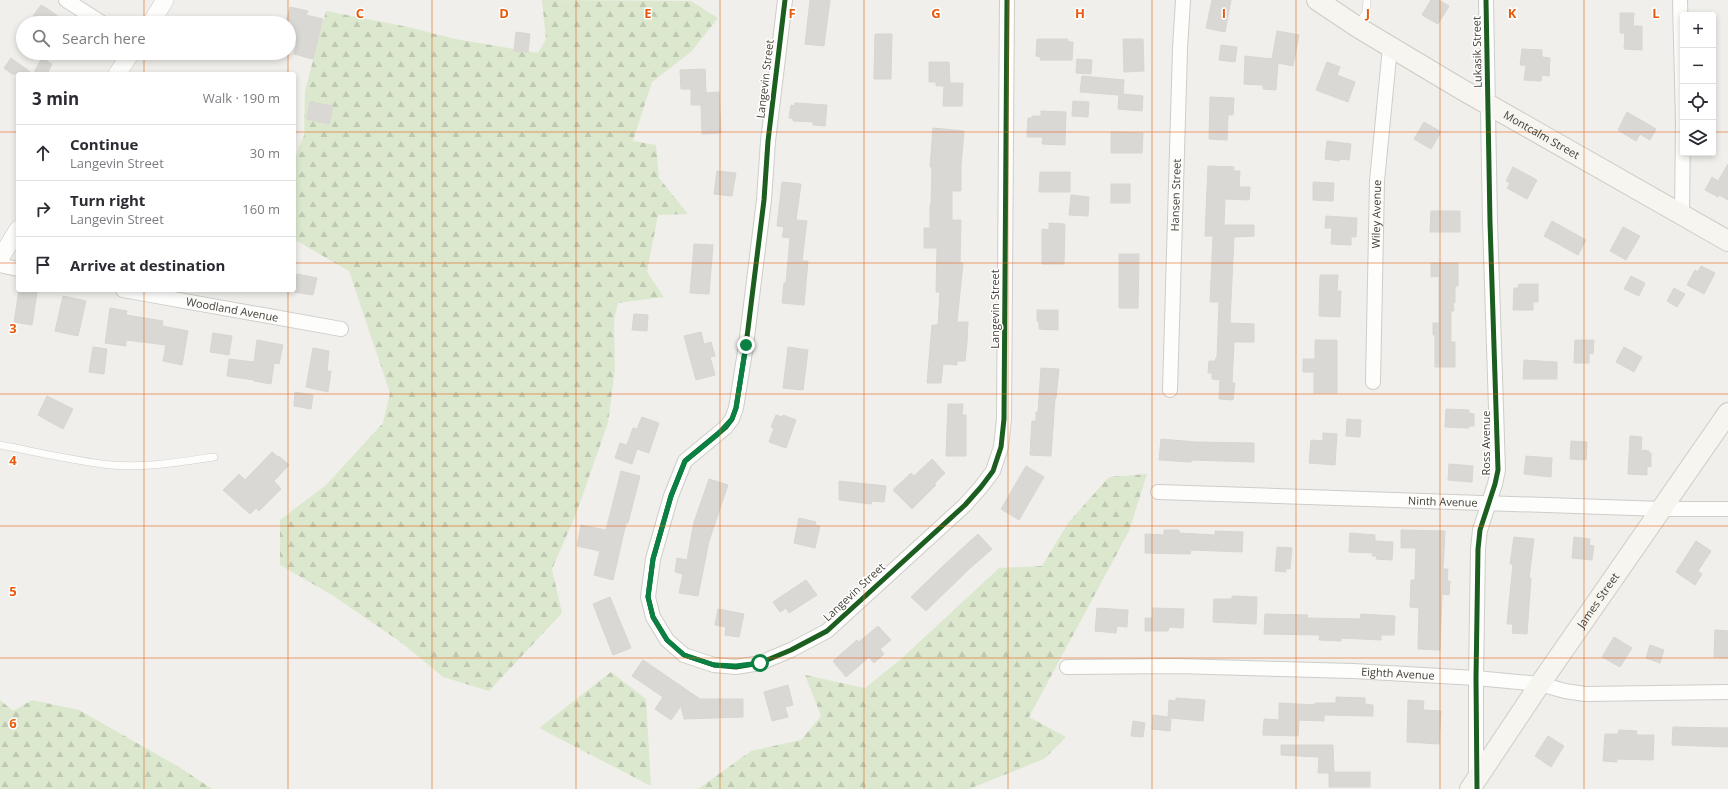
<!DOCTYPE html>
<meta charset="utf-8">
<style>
body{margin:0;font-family:"Open Sans",sans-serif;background:#f7f7f7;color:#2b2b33}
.controls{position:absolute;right:12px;top:12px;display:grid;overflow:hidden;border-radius:4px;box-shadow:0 2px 6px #0003}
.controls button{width:36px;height:36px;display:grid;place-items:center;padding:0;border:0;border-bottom:1px solid #e1e1e2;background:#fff;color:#2b2b33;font:20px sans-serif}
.stop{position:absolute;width:12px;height:12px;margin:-9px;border:3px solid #0b8043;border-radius:50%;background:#fff}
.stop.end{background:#0b8043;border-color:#fff;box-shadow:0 1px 4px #0008}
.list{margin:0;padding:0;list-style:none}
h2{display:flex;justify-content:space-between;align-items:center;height:52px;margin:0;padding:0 16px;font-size:17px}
h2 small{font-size:13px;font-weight:400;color:#7c7c81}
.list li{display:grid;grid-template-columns:26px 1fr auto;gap:12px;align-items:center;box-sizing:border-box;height:56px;padding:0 16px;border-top:1px solid #e1e1e2}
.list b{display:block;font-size:15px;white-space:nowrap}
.list p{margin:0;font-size:13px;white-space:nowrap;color:#7c7c81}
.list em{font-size:13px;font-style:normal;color:#7c7c81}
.icon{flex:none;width:22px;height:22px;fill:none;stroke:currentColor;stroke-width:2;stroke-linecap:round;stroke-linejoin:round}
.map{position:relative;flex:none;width:1728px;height:789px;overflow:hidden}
.search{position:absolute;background:#fff;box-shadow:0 2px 6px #0003;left:16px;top:16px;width:280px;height:44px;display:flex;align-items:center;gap:10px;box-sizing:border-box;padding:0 14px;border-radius:22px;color:#7c7c81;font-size:15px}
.panel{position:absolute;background:#fff;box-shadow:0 2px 6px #0003;left:16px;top:72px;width:280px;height:220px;border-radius:4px}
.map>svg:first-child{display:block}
.forest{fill:url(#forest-firs)}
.building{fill:#d9d8d4;stroke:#d8d6d1}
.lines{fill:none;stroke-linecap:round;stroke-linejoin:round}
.service-casing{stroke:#cecdc9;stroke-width:8}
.minor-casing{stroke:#cecdc9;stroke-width:16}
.tertiary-casing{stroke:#cecdc9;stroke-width:18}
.secondary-casing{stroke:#ceccc3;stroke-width:22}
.service{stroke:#fdfdfc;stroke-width:7}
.minor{stroke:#fdfdfc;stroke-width:14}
.tertiary{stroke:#fdfdfc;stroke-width:17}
.secondary{stroke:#f6f5f0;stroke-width:20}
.cycleway-casing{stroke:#fff;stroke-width:8}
.cycleway{stroke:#1b5e20;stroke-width:5}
.route{stroke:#0b8043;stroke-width:5}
.grid{fill:none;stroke:#e8590c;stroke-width:1;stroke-opacity:0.55}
.labels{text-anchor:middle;stroke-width:3;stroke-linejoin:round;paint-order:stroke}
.street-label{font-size:11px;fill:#454138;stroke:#fff}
.grid-label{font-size:13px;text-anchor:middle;font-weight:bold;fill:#e8590c;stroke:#fff;stroke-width:3;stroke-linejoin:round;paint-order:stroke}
</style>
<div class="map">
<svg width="1728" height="789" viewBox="0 0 1728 789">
<defs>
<pattern id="forest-firs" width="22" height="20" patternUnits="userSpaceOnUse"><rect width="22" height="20" fill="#dce8ce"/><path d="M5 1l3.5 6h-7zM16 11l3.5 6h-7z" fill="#bec8b2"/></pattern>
</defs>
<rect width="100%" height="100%" fill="#f0efeb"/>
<g class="forest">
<path d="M542,0L691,1L718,18L691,52L652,82L633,141L656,145L659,178L688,214L658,215L647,272L664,297L618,303L614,320L615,369L608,423L576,514L552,569L562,613L489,691L443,677L402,643L332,595L280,565V520L326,485L383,423L390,393L349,271L297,241L294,242V160L304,135L305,91L326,11L408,27L455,39L538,53L546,39Z"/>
<path d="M1147,474L1129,531L1029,717L1066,737L1044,759L969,789H698L751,751L801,740L821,716L805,675L865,688L901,659L999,568L1042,566L1068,523L1109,477Z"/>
<path d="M611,672L646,699L651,786L539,728Z"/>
<path d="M0,700L13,711L32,700L79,710L179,767L212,789H0Z"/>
</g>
<g class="building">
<path d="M810,0H830L824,46L805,44Z"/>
<path d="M1212,0H1231L1225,32L1206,28Z"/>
<path d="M1431,0H1439L1449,6L1438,24L1422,15Z"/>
<path d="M41,5L48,9L67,23H38L40,21L33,16Z"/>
<path d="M290,7L308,11L306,15L323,19L313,59L294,54L297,43L289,41L292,28L289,27V23H286Z"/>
<path d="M1620,13H1634L1633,26H1642V50L1624,49L1625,33H1620Z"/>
<path d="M1277,31L1299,35L1293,66L1278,63L1276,90L1263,89V85L1244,84L1245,56L1272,59Z"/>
<path d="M516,32L530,34L528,52L514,51Z"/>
<path d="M875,34H892L891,79H874Z"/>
<path d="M1037,39H1068V42H1073L1072,60H1040L1041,57L1036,56Z"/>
<path d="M1123,39H1143L1144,71L1124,72Z"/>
<path d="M1221,45L1237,47L1235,62L1219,60Z"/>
<path d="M1522,49L1542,50V57L1550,58L1549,76L1542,75L1541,81L1524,80L1526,65H1520Z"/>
<path d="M11,58L33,74L42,58L52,64L47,74H12L4,68Z"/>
<path d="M1077,59L1092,60L1091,74L1076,73Z"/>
<path d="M929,62H949L950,83H963L962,106H943L944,86H936V82H929Z"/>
<path d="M1327,62L1340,67L1337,75L1355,82L1348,102L1316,90Z"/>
<path d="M705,69L706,93L719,92L721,133L702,134L701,105H691V89H681L680,70Z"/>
<path d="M1082,76L1124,80L1123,94L1143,96L1142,111L1118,109L1119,95L1080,92Z"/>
<path d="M1210,97L1234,98L1233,115H1228L1227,140L1209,139Z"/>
<path d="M1073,101L1089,102L1088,117L1072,116Z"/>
<path d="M310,102L333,106L329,124L307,119Z"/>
<path d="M795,103L827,105L825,126L813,125V122L793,121V118H789L791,105L794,106Z"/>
<path d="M1041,111L1066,112L1065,145L1042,144L1043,137H1027L1028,118H1032V116H1041Z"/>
<path d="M1627,112L1656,129L1650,140L1640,134L1636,141L1618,130Z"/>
<path d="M1424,122L1441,132L1431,149L1414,139Z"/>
<path d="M933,128L964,131L961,166V191H952V220H961L960,263H963L957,322H968L967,342L965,361H957V365L943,364L941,383H927L932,325H938L940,292H936L937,248H924V228H930V205H931L932,167H930Z"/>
<path d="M1111,132L1143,133L1142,153H1111Z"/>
<path d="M1327,141L1351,144L1349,160L1340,159L1339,161L1325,159Z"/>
<path d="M1728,164V200L1719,195L1718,197L1705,190L1712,177L1718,181Z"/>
<path d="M1208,166L1234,167V171H1240L1239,187H1250L1249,200L1225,199L1224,225H1254V236L1234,237L1230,323L1254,324V342H1234L1232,383H1235L1233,400L1219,399L1220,380L1212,379V373H1208L1209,361H1215L1216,358H1217L1219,302H1210L1213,236H1205Z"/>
<path d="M1513,167L1537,180L1527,199L1507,188L1510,183L1506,181Z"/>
<path d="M717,171L736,173L732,196L714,194Z"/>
<path d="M1040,172H1070V192H1039Z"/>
<path d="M782,182L801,184L796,220L807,221L802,261H808L804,305L782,303L784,283H786L790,238L782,237L784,227L777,226Z"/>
<path d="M1313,182L1334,183L1333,201L1313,200Z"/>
<rect x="1111" y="184" width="19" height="19"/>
<path d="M1071,195L1089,197L1088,216L1069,215Z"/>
<path d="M1431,211H1460V232H1430Z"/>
<path d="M1326,216L1357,218L1356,237H1351V245L1331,244L1332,228H1325Z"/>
<path d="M1552,221L1586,240L1578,255L1544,236Z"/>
<path d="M1049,223L1065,224L1064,264H1042V229L1049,230Z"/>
<path d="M1623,227L1640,236L1626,260L1610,251Z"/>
<path d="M694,244L713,245L709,294L690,293Z"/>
<path d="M1119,254H1139L1138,308H1119Z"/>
<path d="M1431,263H1458V286H1455V303H1453L1454,311H1451V342H1455V367H1435V335H1433V323H1439V276L1431,277Z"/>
<path d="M1701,266L1715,273L1704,294L1687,285L1695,270L1698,272Z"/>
<path d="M297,274L317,278L313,295L294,292Z"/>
<path d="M1320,275H1338L1337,291H1341L1340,317L1319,316Z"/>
<path d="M1631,276L1645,283L1639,296L1624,289Z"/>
<path d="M1519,284H1538V302H1533V310H1513L1514,288H1518Z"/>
<path d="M1674,288L1685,294L1677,307L1667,301Z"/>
<path d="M19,290L37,292L32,325L14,322Z"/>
<path d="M63,296L86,301L78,336L55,331Z"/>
<path d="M110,308L127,311L126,315L163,321L162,326L188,331L182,365L163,361L166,345L126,340V346L105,343Z"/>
<path d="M1037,310H1058V330L1039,329V322L1037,321Z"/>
<path d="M634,314L648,315L647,331L632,330Z"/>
<path d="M701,332L704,344L711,342L715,356L710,357L715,375L696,380L684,336Z"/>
<path d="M213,333L232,336L229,355L210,352Z"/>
<path d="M257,340L283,345L279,364L274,363L271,384L254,381V380L227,376L229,359L254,362Z"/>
<path d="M1315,340H1337V393H1314V372H1303V359H1315Z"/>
<path d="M1575,340H1594L1593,354L1589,353V363H1574Z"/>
<path d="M93,347L107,349L104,374L89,372Z"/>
<path d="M788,347L808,350L803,390L783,388Z"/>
<path d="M1624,347L1642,357L1634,372L1616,362Z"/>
<path d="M313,348L329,351L327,371H331L328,392L306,387Z"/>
<path d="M1524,360L1557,362V379H1523Z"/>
<path d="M1041,368L1059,369L1056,398H1055L1051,456L1030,455L1032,421H1036V412H1038Z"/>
<path d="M295,392L313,395L311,409L294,406Z"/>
<path d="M47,396L73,409L63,429L38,415Z"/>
<path d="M948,404H963L962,415H966V456H946Z"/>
<path d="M1446,409L1469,410V413L1474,414V426H1469V428L1445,427Z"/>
<path d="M776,415L782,417L783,415L796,420L786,448L769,442L774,428L771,427Z"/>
<path d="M642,417L659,423L649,453L637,449L632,464L615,458L620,443L627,445L633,428L637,429Z"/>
<path d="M1347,419L1361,420L1360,437L1346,436Z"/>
<path d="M1323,433L1337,434L1335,465L1309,463L1311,440L1323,441Z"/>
<path d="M1630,436L1642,437L1641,450L1649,451V453H1651V467L1647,466V475L1628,474Z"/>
<path d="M1161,439L1195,442L1254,443V462L1192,460L1191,462L1159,460Z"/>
<path d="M1571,441L1587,442L1586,460L1570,459Z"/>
<path d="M272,452L278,457L279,456L289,465L274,481L281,489L259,511L256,508L250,514L223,490L239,474L245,480Z"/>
<path d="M1526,456L1552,458L1551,477L1524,474Z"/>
<path d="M932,459L945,473L934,484L936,485L912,509L893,490L911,473L914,476Z"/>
<path d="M1449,464L1473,466L1472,482L1448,480Z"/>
<path d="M1026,466L1044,477L1019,520L1001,509Z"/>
<path d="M621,471L640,476L628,523H626L613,580L594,575L600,551L577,546L581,525L606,530Z"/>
<path d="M709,479L728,485L709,541L698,596L679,593L683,574L675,572L677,558L687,560L694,522Z"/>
<path d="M839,481L886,486L884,502L872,501L871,504L839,500Z"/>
<path d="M799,518L816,522L815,525L820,526L815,548L794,543Z"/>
<path d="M1164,530H1179V533L1215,535V531L1243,532L1242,552L1191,550L1190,554L1145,553V534L1164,535Z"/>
<path d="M1401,530L1445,531L1443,569H1448L1447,581H1450L1449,595L1442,594L1440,650L1418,649L1419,608L1410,607L1411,580H1415L1416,548H1401Z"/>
<path d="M1350,533L1375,535V541L1393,542L1392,560L1376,559L1377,556H1372L1373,553L1349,552Z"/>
<path d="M978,534L992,549L968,570L926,611L911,597L943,566Z"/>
<path d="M1514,537L1534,539L1529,578H1531L1527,634L1512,633L1513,624H1507L1513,564H1510Z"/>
<path d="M1574,537L1590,539L1589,545L1594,546L1592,560L1572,558Z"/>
<path d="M1696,541L1711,551L1698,571L1702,574L1695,585L1676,572Z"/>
<path d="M1277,547L1292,548L1290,569L1286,568V572L1275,571Z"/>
<path d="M806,580L817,595L789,613L786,608L780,612L773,602Z"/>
<path d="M1232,596L1257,597L1256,624L1213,622L1214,599H1232Z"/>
<path d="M610,597L631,648L613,655L593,604Z"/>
<path d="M1097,608L1128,610L1127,627L1117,626L1116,633L1095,631Z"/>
<path d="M1153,608L1184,609L1183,628L1169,627L1168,631H1145V618H1152Z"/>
<path d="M718,609L744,614L739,637L725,635L726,627L715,625Z"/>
<path d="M1265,614L1308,615L1307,618L1360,619L1361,614L1395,616L1394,635H1381V640L1341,638V641L1319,640L1320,635L1264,634Z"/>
<path d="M878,626L891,640L880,649L884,654L874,663L869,657L846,677L833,661L857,640L859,642Z"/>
<path d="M1715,630L1728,631V658L1714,657Z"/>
<path d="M1614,637L1632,648L1620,667L1602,657Z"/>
<path d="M1650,645L1664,650L1660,663L1646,658Z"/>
<path d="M643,660L700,699H743V717L684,719L681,706L671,720L655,709L663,697L632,676Z"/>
<path d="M788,685L793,705L785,707L788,717L772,721L764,692Z"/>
<path d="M1336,697L1365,698V704L1373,705V716L1324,715V721L1299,720L1298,736L1263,735L1264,719L1279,720V703L1315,705V703H1336Z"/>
<path d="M1176,698L1205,700L1203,721L1171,718L1170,731L1152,729L1153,715L1168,717L1169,700L1176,701Z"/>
<path d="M1408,700L1424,701L1423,710L1441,711L1439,744L1407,742Z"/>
<path d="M1133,721L1145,723L1143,737L1131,736Z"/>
<path d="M1673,727L1728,728V747L1672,745Z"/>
<path d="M1619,730L1637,731L1636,735H1654L1653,760L1617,759V762L1603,761L1605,734H1618Z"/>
<path d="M1548,736L1564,746L1551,767L1535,756Z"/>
<path d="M1281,745H1333L1334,772H1370V787H1329V773H1318L1319,757L1281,755Z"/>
</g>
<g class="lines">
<g class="service-casing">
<g id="service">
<path d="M1358,26L1366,12L1367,0"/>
<path d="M0,445C37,452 74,461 111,465C145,468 180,462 214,457"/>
</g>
</g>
<g class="minor-casing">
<g id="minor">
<path d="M66,0L102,23"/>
<path d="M785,0L768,141L764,200L746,345L736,408L732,419L726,427L685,461L671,496L653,559L648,597L653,617L667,640L684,655L714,665L736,667L760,663L791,650L827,631L965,505L981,487L993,471L1001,447L1004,419L1007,0"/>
<path d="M1680,0L1683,122L1682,215"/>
<path d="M0,265L18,269"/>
<path id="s1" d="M123,290L341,329"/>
<path id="s2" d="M1373,382L1377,181L1390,47"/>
<path id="s3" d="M1170,390L1180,49L1183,0"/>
<path id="s4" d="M1158,492L1662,509H1728"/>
<path id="s5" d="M1067,667L1176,666L1353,671L1476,678L1540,684L1565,691L1585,694L1728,692"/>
<path d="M1476,781V678L1478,549L1480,530L1495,484L1498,470L1490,222L1486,0"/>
</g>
</g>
<g class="tertiary-casing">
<g id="tertiary">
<path d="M151,23L165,0"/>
<path d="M117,74L131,53"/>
<path d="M0,259L18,229"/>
</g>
</g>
<g class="secondary-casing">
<g id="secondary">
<path id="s6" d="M1317,0L1359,28L1461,89L1728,241"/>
<path id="s7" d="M1470,789L1540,684L1728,413"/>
</g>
</g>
<use href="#service" class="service"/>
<use href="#minor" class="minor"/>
<use href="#tertiary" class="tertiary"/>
<use href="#secondary" class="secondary"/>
<g class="cycleway-casing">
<g id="cycleway">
<path d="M785,0L768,141L764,200L746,345L736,408L732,419L726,427L685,461L671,496L653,559L648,597L653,617L667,640L684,655L714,665L736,667L760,663L791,650L827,631L965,505L981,487L993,471L1001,447L1004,419L1007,0"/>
<path d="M1477,789L1476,678L1478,549L1480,530L1495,484L1498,470L1490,222L1486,0"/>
</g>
</g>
<use href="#cycleway" class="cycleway"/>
</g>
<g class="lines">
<path class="route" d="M746,345L736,408L732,419L718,434L685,461L671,496L653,559L648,597L653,617L667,640L684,655L714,665L736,666L760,663"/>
</g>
<path class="grid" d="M144,0V23M288,0V23M432,0V789M576,0V789M720,0V789M864,0V789M1008,0V789M1152,0V789M1296,0V789M1440,0V789M1584,0V789M144,53V74M288,53V74M0,132H18M294,132H1683M1713,132H1728M0,263H18M294,263H1728M144,290V789M288,290V789M0,394H1728M0,526H1728M0,658H1728"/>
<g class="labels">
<g class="street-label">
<text transform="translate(1477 52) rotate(-91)" y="4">Lukasik Street</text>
<text transform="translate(765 79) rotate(-83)" y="4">Langevin Street</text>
<text dy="4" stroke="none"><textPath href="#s6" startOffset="262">Montcalm Street</textPath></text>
<text dy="4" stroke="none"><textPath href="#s3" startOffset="195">Hansen Street</textPath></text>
<text dy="4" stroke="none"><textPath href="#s2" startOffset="168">Wiley Avenue</textPath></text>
<text transform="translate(995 309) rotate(-90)" y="4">Langevin Street</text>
<text dy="4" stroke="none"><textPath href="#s1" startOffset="111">Woodland Avenue</textPath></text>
<text transform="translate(1486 443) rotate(-90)" y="4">Ross Avenue</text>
<text dy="4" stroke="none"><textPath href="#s4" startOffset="285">Ninth Avenue</textPath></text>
<text transform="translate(854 592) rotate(-43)" y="4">Langevin Street</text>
<text dy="4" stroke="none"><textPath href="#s7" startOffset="228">James Street</textPath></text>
<text dy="4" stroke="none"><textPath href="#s5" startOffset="331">Eighth Avenue</textPath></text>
</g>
</g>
<g class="grid-label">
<text x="360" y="18">C</text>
<text x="504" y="18">D</text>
<text x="648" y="18">E</text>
<text x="792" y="18">F</text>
<text x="936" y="18">G</text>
<text x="1080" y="18">H</text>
<text x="1224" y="18">I</text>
<text x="1368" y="18">J</text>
<text x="1512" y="18">K</text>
<text x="1656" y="18">L</text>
<text x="13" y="333">3</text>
<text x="13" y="465">4</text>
<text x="13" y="596">5</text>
<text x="13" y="728">6</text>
</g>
</svg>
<div class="controls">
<button>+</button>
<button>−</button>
<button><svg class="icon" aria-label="locate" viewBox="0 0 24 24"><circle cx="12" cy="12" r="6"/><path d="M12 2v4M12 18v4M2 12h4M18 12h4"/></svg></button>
<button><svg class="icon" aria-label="layers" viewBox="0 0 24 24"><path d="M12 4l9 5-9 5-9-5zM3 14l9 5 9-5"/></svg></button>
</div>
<div class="stop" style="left:760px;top:663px"></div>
<div class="stop end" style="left:746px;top:345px"></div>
<div class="search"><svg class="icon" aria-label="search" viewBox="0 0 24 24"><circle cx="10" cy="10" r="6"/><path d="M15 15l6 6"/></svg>Search here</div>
<section class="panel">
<h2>3 min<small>Walk · 190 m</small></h2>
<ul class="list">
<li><svg class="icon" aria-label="ahead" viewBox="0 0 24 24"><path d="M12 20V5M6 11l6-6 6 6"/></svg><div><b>Continue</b><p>Langevin Street</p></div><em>30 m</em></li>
<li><svg class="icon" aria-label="right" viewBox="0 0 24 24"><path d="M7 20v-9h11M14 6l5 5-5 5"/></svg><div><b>Turn right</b><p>Langevin Street</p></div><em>160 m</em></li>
<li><svg class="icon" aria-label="arrive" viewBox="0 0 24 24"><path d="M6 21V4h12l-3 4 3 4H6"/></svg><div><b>Arrive at destination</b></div></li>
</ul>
</section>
</div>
